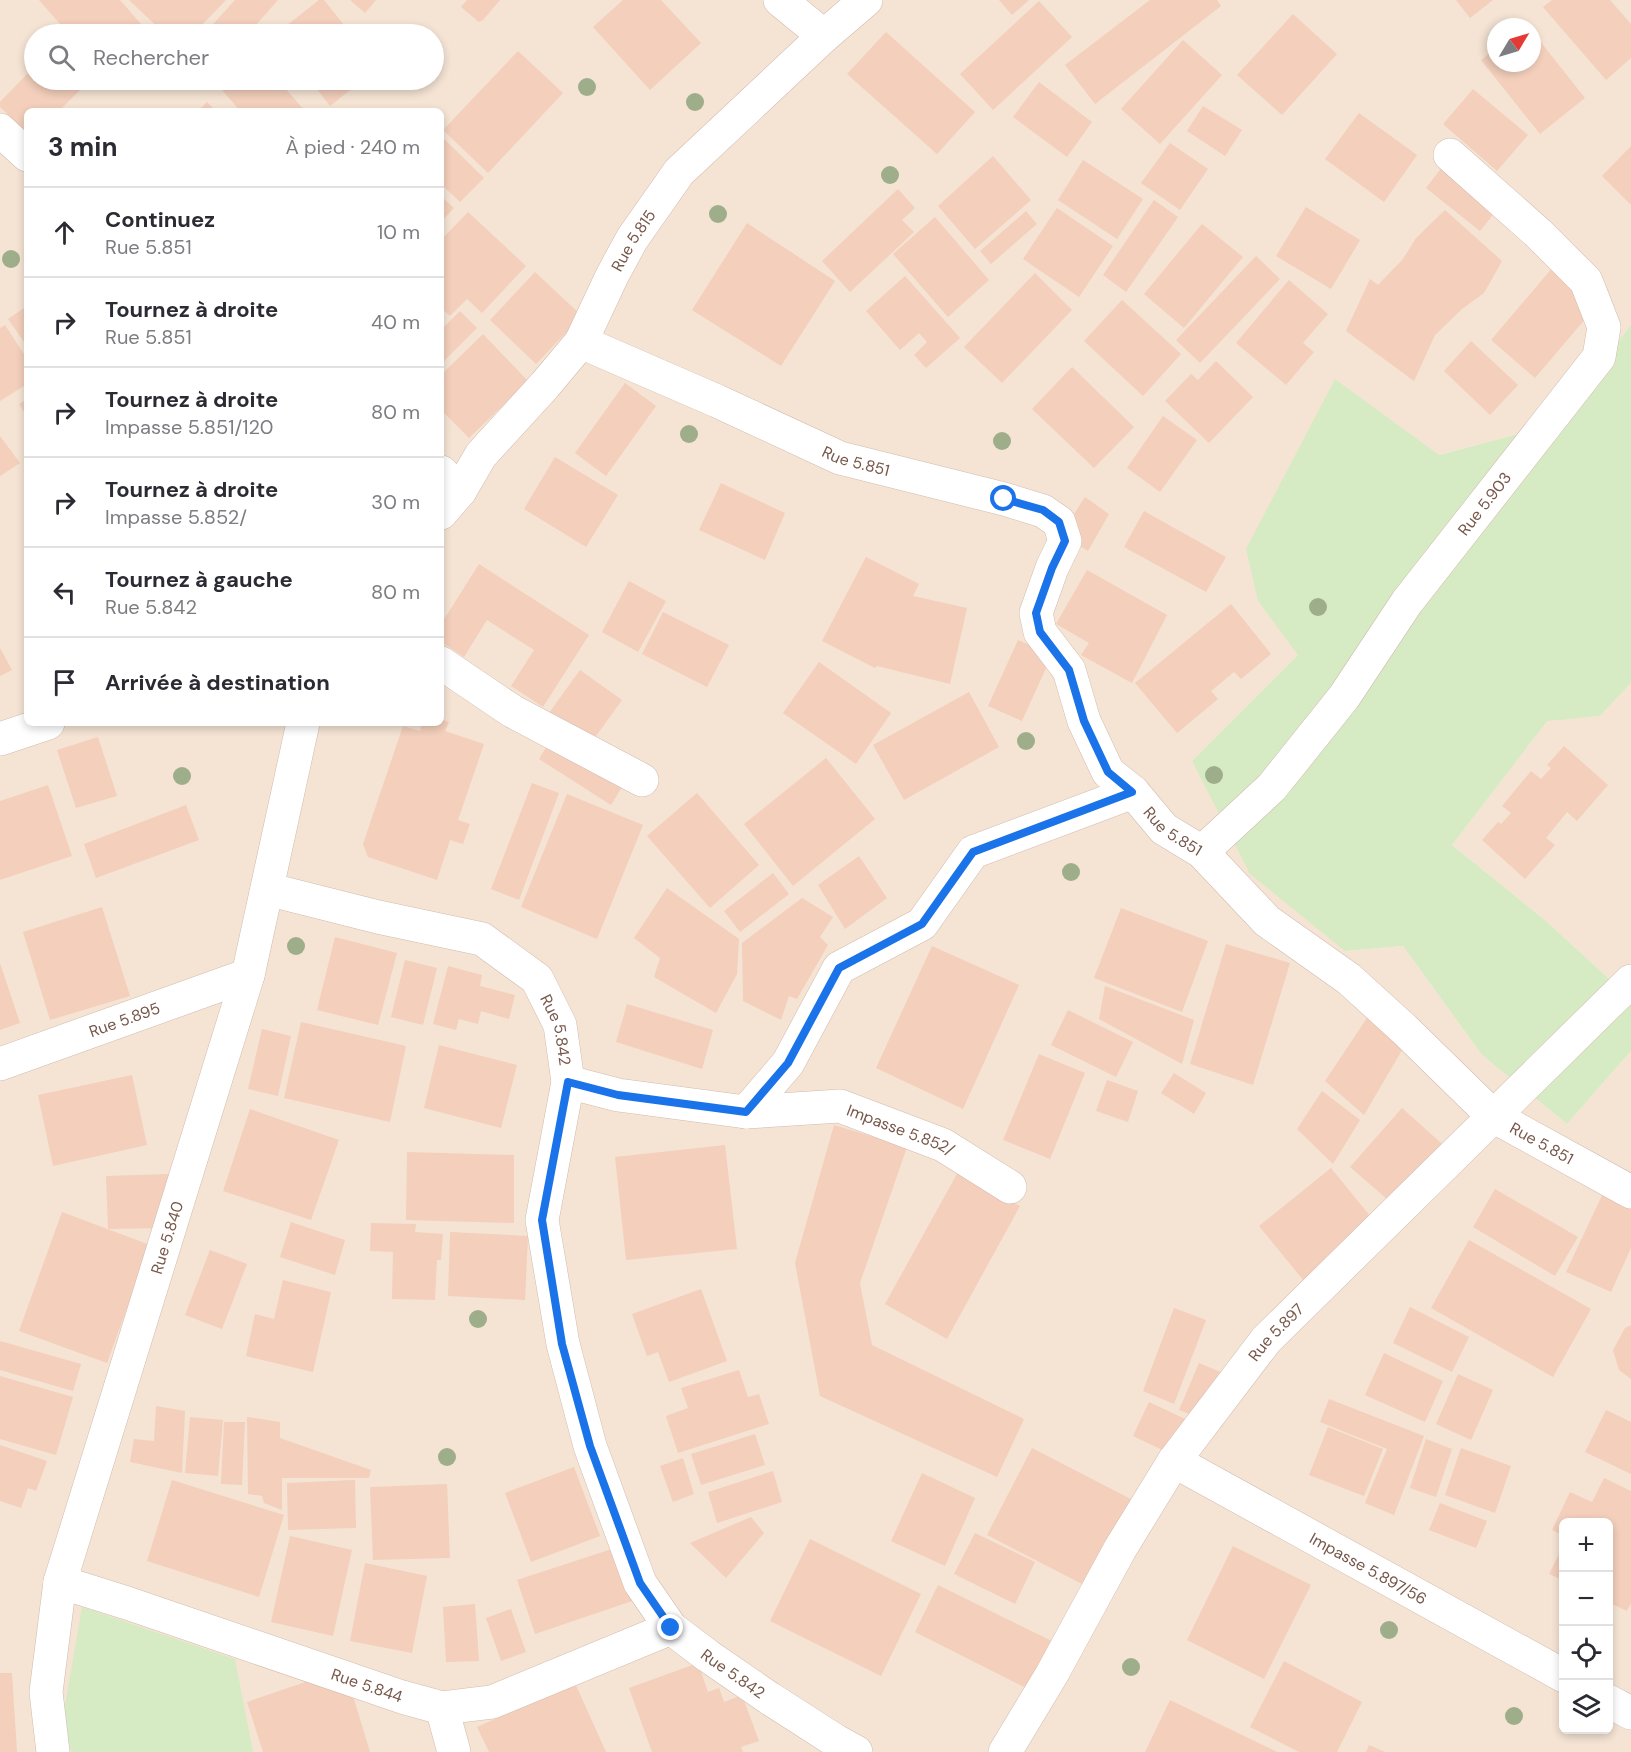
<!DOCTYPE html>
<html lang="fr">
<meta charset="utf-8">
<style>
body{margin:0;font-family:"DM Sans",sans-serif;background:#f2f2f3;color:#2b2b33}
.controls{position:absolute;right:18px;bottom:18px;display:grid;overflow:hidden;border-radius:9px;box-shadow:0 3px 9px #0003}
.controls button{width:54px;height:54px;display:grid;place-items:center;padding:0;border:0;border-bottom:2px solid #e1e1e2;background:#fff;color:#2b2b33;font:30px sans-serif}
.compass{position:absolute;left:1487px;top:18px;width:54px;height:54px;border-radius:50%;background:#fff;box-shadow:0 3px 9px #0003;rotate:52deg}
.stop{position:absolute;width:18px;height:18px;margin:-14px;border:4px solid #1a73e8;border-radius:50%;background:#fff}
.stop.end{background:#1a73e8;border-color:#fff;box-shadow:0 2px 6px #0008}
.list{margin:0;padding:0;list-style:none}
h2{display:flex;justify-content:space-between;align-items:center;height:78px;margin:0;padding:0 24px;font-size:26px}
h2 small{font-size:20px;font-weight:400;color:#7c7c81}
.list li{display:grid;grid-template-columns:39px 1fr auto;gap:18px;align-items:center;box-sizing:border-box;height:90px;padding:0 24px;border-top:2px solid #e1e1e2}
.list b{display:block;font-size:22px;white-space:nowrap}
.list p{margin:0;font-size:20px;white-space:nowrap;color:#7c7c81}
.list em{font-size:20px;font-style:normal;color:#7c7c81}
.icon{flex:none;width:33px;height:33px;fill:none;stroke:currentColor;stroke-width:2;stroke-linecap:round;stroke-linejoin:round}
.map{position:relative;flex:none;width:1631px;height:1752px;overflow:hidden}
.search{position:absolute;background:#fff;box-shadow:0 3px 9px #0003;left:24px;top:24px;width:420px;height:66px;display:flex;align-items:center;gap:15px;box-sizing:border-box;padding:0 21px;border-radius:33px;color:#7c7c81;font-size:22px}
.panel{position:absolute;background:#fff;box-shadow:0 3px 9px #0003;left:24px;top:108px;width:420px;height:618px;border-radius:9px}
.map>svg:first-child{display:block}
.residential{fill:#f5e4d4;fill-rule:evenodd}
.green{fill:#d6ebc3}
.building{fill:#f3cfbc}
.lines{fill:none;stroke-linecap:round;stroke-linejoin:round}
.street-casing{stroke:#d1bbae;stroke-width:34}
.street{stroke:#fff;stroke-width:33}
.tree{fill:#9fae8a}
.route{stroke:#1a73e8;stroke-width:8}
.labels{text-anchor:middle;stroke-width:5;stroke-linejoin:round;paint-order:stroke}
.street-label{font-size:16px;fill:#77574a;stroke:#fff7ed}
</style>
<div class="map">
<svg width="1631" height="1752" viewBox="0 0 1631 1752">
<rect width="100%" height="100%" fill="#fdf2e6"/>
<g class="residential">
<path d="M0,0H1631V325L1555,424L1438,455L1335,380L1258,601L1299,654L1192,761L1345,951L1403,946L1482,1055L1567,1124L1631,1051V1752H0ZM1496,27H1532V63H1496ZM34,34H434V80H34ZM27,111H441V723H27ZM1564,1522H1608V1730H1564Z"/>
<path d="M1631,683V999L1546,921L1452,845L1547,720L1600,716Z"/>
</g>
<g class="green">
<path d="M1631,325V683L1600,716L1547,721L1452,845L1546,921L1631,999V1051L1567,1124L1482,1055L1403,946L1345,951L1250,874L1192,761L1298,655L1258,601L1246,549L1335,379L1439,455L1555,424Z"/>
<path d="M82,1607L235,1659L253,1752H71L63,1717Z"/>
</g>
<g class="building">
<path d="M39,0H120L141,24L129,34H69Z"/>
<path d="M129,0H226L193,34H165Z"/>
<path d="M235,0H278L248,34H204Z"/>
<path d="M319,0H324L351,34H276Z"/>
<path d="M350,0H376L365,13Z"/>
<path d="M467,0H500L483,20L479,22L461,7Z"/>
<path d="M623,0H661L701,43L650,90L593,27Z"/>
<path d="M999,0H1029L1012,15Z"/>
<path d="M1150,0H1217L1221,6L1095,104L1065,65Z"/>
<path d="M1456,0H1493L1470,18Z"/>
<path d="M1552,0H1610L1631,24V58L1606,80L1543,7Z"/>
<path d="M1039,1L1072,37L993,110L960,74Z"/>
<path d="M1293,14L1337,54L1282,115L1237,75Z"/>
<path d="M1532,31L1585,98L1540,134L1481,60L1496,48V63H1532Z"/>
<path d="M886,32L975,112L937,154L847,74Z"/>
<path d="M1183,40L1222,75L1160,144L1121,109Z"/>
<path d="M518,51L563,93L488,173L443,130Z"/>
<path d="M34,67V80H90L59,111H27V133L0,107V102Z"/>
<path d="M223,80H278L305,111H240L217,84Z"/>
<path d="M310,80H363L330,106Z"/>
<path d="M1039,82L1092,122L1067,157L1013,117Z"/>
<path d="M1473,89L1528,135L1497,171L1443,124Z"/>
<path d="M207,102L216,111H198Z"/>
<path d="M1203,106L1242,130L1225,156L1187,131Z"/>
<path d="M1359,113L1417,155L1384,202L1325,159Z"/>
<path d="M441,136L484,178L460,202L441,184Z"/>
<path d="M1170,143L1208,169L1180,210L1141,183Z"/>
<path d="M1631,146V205L1602,176Z"/>
<path d="M1457,148L1512,191L1480,231L1426,188Z"/>
<path d="M993,156L1031,200L975,249L938,206Z"/>
<path d="M1083,160L1143,199L1117,239L1058,200Z"/>
<path d="M898,189L915,208L902,220L914,232L850,292L822,261Z"/>
<path d="M441,196L454,208L441,222Z"/>
<path d="M1154,200L1178,217L1126,292L1103,275Z"/>
<path d="M1306,207L1360,240L1331,289L1276,256Z"/>
<path d="M1057,208L1113,246L1079,297L1023,259Z"/>
<path d="M1445,210L1502,261L1484,293L1462,309L1435,335L1414,381L1346,331L1370,279L1378,285L1403,259L1416,238Z"/>
<path d="M1026,211L1037,224L991,264L980,251Z"/>
<path d="M468,212L526,266L482,313L467,299L450,316L441,308V240Z"/>
<path d="M935,217L989,280L948,317L893,254Z"/>
<path d="M747,223L835,281L781,366L692,310Z"/>
<path d="M1202,224L1243,257L1184,328L1144,294Z"/>
<path d="M1565,253L1609,291L1535,378L1491,340Z"/>
<path d="M1256,256L1280,279L1200,363L1176,340Z"/>
<path d="M535,272L582,316L536,364L490,320Z"/>
<path d="M1035,273L1072,310L1002,383L964,347Z"/>
<path d="M905,276L960,338L926,368L914,355L927,342L919,333L900,350L866,311Z"/>
<path d="M1289,280L1328,314L1303,343L1314,352L1286,385L1236,343Z"/>
<path d="M1122,300L1181,354L1143,396L1084,341Z"/>
<path d="M27,306V346L8,319Z"/>
<path d="M460,311L477,328L441,364V330Z"/>
<path d="M5,325L27,359V384L0,401V328Z"/>
<path d="M483,334L528,381L469,438L441,410V375Z"/>
<path d="M1471,341L1518,385L1490,415L1444,371Z"/>
<path d="M1216,361L1253,397L1209,443L1165,401L1191,374L1198,380Z"/>
<path d="M1072,367L1134,427L1094,468L1032,409Z"/>
<path d="M625,383L656,406L606,476L575,453Z"/>
<path d="M27,399V417L19,404Z"/>
<path d="M1163,416L1197,440L1160,492L1127,468Z"/>
<path d="M0,436L20,463L0,476Z"/>
<path d="M555,457L618,495L586,547L524,509Z"/>
<path d="M721,483L785,513L765,560L699,530Z"/>
<path d="M1085,497L1109,514L1088,551L1061,534Z"/>
<path d="M1144,511L1226,557L1206,592L1124,547Z"/>
<path d="M866,557L919,584L913,596L967,608L950,684L877,666L875,668L822,641Z"/>
<path d="M479,564L589,635L543,707L511,686L534,650L487,620L464,657L441,642V624Z"/>
<path d="M1087,570L1167,615L1132,683L1081,655L1089,643L1056,624Z"/>
<path d="M629,581L666,601L638,652L602,632Z"/>
<path d="M1231,604L1271,654L1241,679L1234,672L1211,691L1218,699L1177,733L1135,683Z"/>
<path d="M663,612L729,645L707,687L642,654Z"/>
<path d="M1018,640L1052,655L1022,721L988,706Z"/>
<path d="M0,648L12,670L0,676Z"/>
<path d="M819,662L891,713L856,764L783,713Z"/>
<path d="M580,670L622,700L591,743L549,713Z"/>
<path d="M969,692L999,747L904,800L873,745Z"/>
<path d="M441,719L449,722L445,731L484,744L458,820L470,824L463,844L450,840L437,880L368,857L363,844L403,726L420,731L422,723H441Z"/>
<path d="M553,736L625,782L611,805L539,759Z"/>
<path d="M98,737L117,796L76,808L57,750Z"/>
<path d="M1564,746L1608,785L1577,821L1567,812L1546,838L1555,845L1525,879L1482,840L1498,822L1501,824L1511,813L1502,806L1531,771L1541,779L1551,768L1547,765Z"/>
<path d="M826,758L875,819L793,886L744,824Z"/>
<path d="M532,783L559,793L519,900L491,889Z"/>
<path d="M48,785L72,856L0,880V801Z"/>
<path d="M697,793L759,865L710,908L647,836Z"/>
<path d="M567,794L643,825L597,939L521,907Z"/>
<path d="M186,805L199,840L96,878L84,844Z"/>
<path d="M859,856L887,898L845,929L818,885Z"/>
<path d="M773,873L789,894L740,932L724,911Z"/>
<path d="M667,888L739,939L737,974L716,1013L654,977L660,958L634,938Z"/>
<path d="M802,898L833,917L820,937L828,945L797,999L789,996L781,1020L743,1001L742,943Z"/>
<path d="M102,907L130,996L50,1020L23,932Z"/>
<path d="M1121,908L1208,941L1182,1012L1094,978Z"/>
<path d="M335,937L397,953L378,1025L317,1010Z"/>
<path d="M1226,944L1290,963L1253,1085L1190,1064Z"/>
<path d="M932,946L1019,985L963,1109L876,1068Z"/>
<path d="M405,960L437,968L423,1025L391,1017Z"/>
<path d="M0,963L20,1023L0,1030Z"/>
<path d="M448,966L482,975L480,986L515,995L509,1019L481,1011L478,1024L459,1019L456,1030L433,1024Z"/>
<path d="M1105,986L1194,1020L1182,1064L1099,1019Z"/>
<path d="M627,1004L713,1030L702,1069L616,1042Z"/>
<path d="M1068,1010L1133,1042L1116,1077L1051,1045Z"/>
<path d="M1371,1012L1405,1045L1364,1115L1325,1081Z"/>
<path d="M301,1022L406,1046L390,1122L284,1098Z"/>
<path d="M262,1029L291,1036L278,1096L248,1089Z"/>
<path d="M439,1045L517,1065L501,1128L424,1108Z"/>
<path d="M1039,1054L1085,1073L1050,1159L1003,1140Z"/>
<path d="M1174,1073L1206,1093L1194,1114L1161,1093Z"/>
<path d="M132,1075L147,1145L53,1166L38,1095Z"/>
<path d="M1107,1080L1138,1091L1128,1122L1096,1111Z"/>
<path d="M1322,1091L1360,1120L1333,1164L1297,1129Z"/>
<path d="M1402,1108L1461,1161L1410,1219L1350,1167Z"/>
<path d="M250,1109L339,1140L311,1220L223,1191Z"/>
<path d="M834,1125L907,1147L860,1283L872,1345L1024,1419L997,1477L820,1396L795,1263Z"/>
<path d="M725,1145L737,1249L626,1260L615,1157Z"/>
<path d="M407,1152L514,1155V1223L406,1220Z"/>
<path d="M1331,1168L1384,1233L1313,1292L1259,1226Z"/>
<path d="M958,1172L1020,1206L947,1339L885,1304Z"/>
<path d="M169,1174L170,1228L108,1229L106,1176Z"/>
<path d="M1606,1187L1631,1199V1248L1611,1292L1566,1272Z"/>
<path d="M1495,1189L1578,1237L1555,1276L1473,1227Z"/>
<path d="M62,1212L150,1245L107,1363L19,1331Z"/>
<path d="M291,1222L345,1240L335,1275L280,1257Z"/>
<path d="M371,1223L416,1224L415,1232L443,1234L441,1260H437L435,1300L392,1299L393,1252L370,1251Z"/>
<path d="M450,1232L528,1236L525,1300L448,1296Z"/>
<path d="M1469,1240L1591,1309L1553,1377L1431,1308Z"/>
<path d="M210,1250L247,1264L222,1329L185,1315Z"/>
<path d="M283,1280L331,1292L313,1372L246,1356L255,1314L274,1319Z"/>
<path d="M701,1289L727,1361L669,1382L658,1352L647,1356L632,1314Z"/>
<path d="M1410,1307L1469,1337L1452,1372L1393,1343Z"/>
<path d="M1174,1308L1206,1320L1174,1404L1143,1391Z"/>
<path d="M1631,1325V1379L1619,1370L1613,1350L1625,1328Z"/>
<path d="M0,1341L81,1364L73,1391L0,1370Z"/>
<path d="M1384,1353L1443,1381L1425,1422L1365,1395Z"/>
<path d="M1199,1363L1242,1381L1222,1427L1179,1410Z"/>
<path d="M739,1370L748,1397L759,1394L769,1424L678,1453L666,1416L688,1408L681,1388Z"/>
<path d="M1458,1374L1493,1390L1471,1440L1436,1424Z"/>
<path d="M0,1376L73,1397L56,1455L0,1439Z"/>
<path d="M1329,1399L1424,1436L1394,1515L1365,1503L1387,1449L1320,1422Z"/>
<path d="M1149,1402L1211,1431L1194,1465L1133,1436Z"/>
<path d="M156,1406L185,1411L182,1473L130,1462L134,1439L154,1441Z"/>
<path d="M1606,1410L1631,1422V1474L1585,1452Z"/>
<path d="M190,1417L223,1420L218,1476L185,1473Z"/>
<path d="M247,1417L280,1422V1438L371,1470L369,1478H282V1510L264,1503L262,1496L248,1494Z"/>
<path d="M224,1422H245L242,1485L221,1484Z"/>
<path d="M1328,1427L1383,1449L1364,1496L1309,1475Z"/>
<path d="M755,1434L765,1465L701,1485L691,1454Z"/>
<path d="M1426,1439L1452,1449L1436,1497L1410,1488Z"/>
<path d="M0,1445L47,1461L36,1491L28,1488L21,1508L0,1501Z"/>
<path d="M1032,1448L1156,1512L1111,1599L987,1535Z"/>
<path d="M1461,1448L1511,1466L1495,1513L1445,1495Z"/>
<path d="M683,1458L694,1494L673,1502L660,1466Z"/>
<path d="M574,1467L600,1536L531,1562L505,1493Z"/>
<path d="M773,1471L782,1502L717,1523L708,1492Z"/>
<path d="M922,1473L975,1498L945,1566L891,1541Z"/>
<path d="M1604,1478L1631,1491V1603L1627,1611L1608,1602V1522H1564V1536L1552,1530L1570,1492L1592,1502Z"/>
<path d="M172,1480L284,1515L259,1597L147,1561Z"/>
<path d="M355,1480L356,1528L288,1530L287,1483Z"/>
<path d="M447,1484L450,1558L373,1560L370,1487Z"/>
<path d="M1440,1503L1487,1521L1476,1548L1429,1530Z"/>
<path d="M751,1517L764,1533L726,1578L690,1543Z"/>
<path d="M975,1533L1035,1562L1015,1604L954,1574Z"/>
<path d="M290,1536L352,1550L333,1636L271,1622Z"/>
<path d="M810,1539L921,1594L881,1676L770,1621Z"/>
<path d="M1564,1544V1581L1549,1574Z"/>
<path d="M1233,1546L1311,1585L1264,1679L1187,1640Z"/>
<path d="M618,1547L635,1600L535,1634L517,1580Z"/>
<path d="M365,1563L427,1576L412,1653L350,1641Z"/>
<path d="M938,1585L1066,1648L1042,1696L915,1632Z"/>
<path d="M475,1604L479,1661L446,1662L443,1607Z"/>
<path d="M511,1609L526,1652L501,1661L486,1618Z"/>
<path d="M1284,1661L1362,1702L1337,1752H1299L1250,1727Z"/>
<path d="M698,1663L708,1692L719,1688L724,1702L742,1695L759,1741L741,1747L743,1752H652L629,1688Z"/>
<path d="M0,1673H12L17,1752H0Z"/>
<path d="M317,1678L354,1699L370,1752H263L247,1702Z"/>
<path d="M575,1683L606,1752H489L477,1727Z"/>
<path d="M1170,1700L1277,1752H1145Z"/>
<path d="M1369,1745L1385,1752H1366Z"/>
</g>
<g class="lines">
<g class="street-casing">
<g id="street">
<path d="M780,0L824,36"/>
<path d="M0,130L27,155"/>
<path id="s1" d="M581,342L717,401L840,458L1004,499L1043,511L1059,522L1065,541L1052,568L1036,613L1040,632L1069,670L1084,721L1108,772L1133,792L1164,829L1202,852L1267,921L1349,979L1404,1029L1493,1116L1631,1192"/>
<path d="M441,472L460,491"/>
<path id="s2" d="M441,513L460,491L481,455L545,385L581,342L612,276L632,239L679,172L824,36L866,0"/>
<path d="M441,663L512,711L642,780"/>
<path d="M0,739L48,723"/>
<path id="s3" d="M1202,852L1272,787L1344,697L1407,602L1599,357L1604,327L1586,281L1538,233L1450,155"/>
<path id="s4" d="M267,889L378,917L482,939L537,979L560,1025L568,1082L542,1220L563,1344L590,1446L640,1583L671,1628L708,1656L769,1698L836,1741L856,1752"/>
<path id="s5" d="M0,1064L248,975"/>
<path id="s6" d="M568,1082L618,1095L746,1112L840,1106L943,1145L1010,1187"/>
<path d="M746,1112L788,1063L839,968L922,924L973,852L1133,792"/>
<path id="s7" d="M1174,1461L1564,1676"/>
<path id="s8" d="M60,1582L127,1603L402,1697L442,1708L492,1702L671,1628"/>
<path d="M1608,1701L1631,1713"/>
<path d="M442,1708L454,1752"/>
<path id="s9" d="M53,1752L46,1692L60,1582L248,975L303,723"/>
<path id="s10" d="M1005,1752L1052,1674L1120,1549L1174,1461L1266,1340L1631,981"/>
</g>
</g>
<use href="#street" class="street"/>
</g>
<g class="tree">
<circle cx="587" cy="87" r="9"/>
<circle cx="695" cy="102" r="9"/>
<circle cx="890" cy="175" r="9"/>
<circle cx="718" cy="214" r="9"/>
<circle cx="11" cy="259" r="9"/>
<circle cx="689" cy="434" r="9"/>
<circle cx="1002" cy="441" r="9"/>
<circle cx="1318" cy="607" r="9"/>
<circle cx="1026" cy="741" r="9"/>
<circle cx="1214" cy="775" r="9"/>
<circle cx="182" cy="776" r="9"/>
<circle cx="1071" cy="872" r="9"/>
<circle cx="296" cy="946" r="9"/>
<circle cx="478" cy="1319" r="9"/>
<circle cx="447" cy="1457" r="9"/>
<circle cx="1389" cy="1630" r="9"/>
<circle cx="1131" cy="1667" r="9"/>
<circle cx="1514" cy="1716" r="9"/>
</g>
<g class="lines">
<path class="route" d="M671,1628L640,1583L590,1446L562,1344L542,1220L568,1082L618,1095L746,1112L788,1063L839,968L922,924L973,852L1132,792L1108,772L1084,721L1069,670L1040,632L1036,613L1052,568L1065,541L1059,522L1043,510L1004,499"/>
</g>
<g class="labels">
<g class="street-label">
<text dy="6" stroke="none"><textPath href="#s2" startOffset="336">Rue 5.815</textPath></text>
<text dy="6" stroke="none"><textPath href="#s1" startOffset="300">Rue 5.851</textPath></text>
<text dy="6" stroke="none"><textPath href="#s3" startOffset="450">Rue 5.903</textPath></text>
<text dy="6" stroke="none"><textPath href="#s1" startOffset="876">Rue 5.851</textPath></text>
<text dy="6" stroke="none"><textPath href="#s5" startOffset="132">Rue 5.895</textPath></text>
<text dy="6" stroke="none"><textPath href="#s4" startOffset="344">Rue 5.842</textPath></text>
<text dy="6" stroke="none"><textPath href="#s6" startOffset="340">Impasse 5.852/</textPath></text>
<text dy="6" stroke="none"><textPath href="#s1" startOffset="1362">Rue 5.851</textPath></text>
<text dy="6" stroke="none"><textPath href="#s9" startOffset="532">Rue 5.840</textPath></text>
<text dy="6" stroke="none"><textPath href="#s10" startOffset="501">Rue 5.897</textPath></text>
<text dy="6" stroke="none"><textPath href="#s7" startOffset="222">Impasse 5.897/56</textPath></text>
<text dy="6" stroke="none"><textPath href="#s4" startOffset="1047">Rue 5.842</textPath></text>
<text dy="6" stroke="none"><textPath href="#s8" startOffset="324">Rue 5.844</textPath></text>
</g>
</g>
</svg>
<div class="controls">
<button>+</button>
<button>−</button>
<button><svg class="icon" aria-label="locate" viewBox="0 0 24 24"><circle cx="12" cy="12" r="6"/><path d="M12 2v4M12 18v4M2 12h4M18 12h4"/></svg></button>
<button><svg class="icon" aria-label="layers" viewBox="0 0 24 24"><path d="M12 4l9 5-9 5-9-5zM3 14l9 5 9-5"/></svg></button>
</div>
<svg class="compass" viewBox="-18 -18 36 36"><path d="M0-13l5 13h-10z" fill="#e53935"/><path d="M0 13l5-13h-10z" fill="#7c7c81"/></svg>
<div class="stop" style="left:1004px;top:499px"></div>
<div class="stop end" style="left:671px;top:1628px"></div>
<div class="search"><svg class="icon" aria-label="search" viewBox="0 0 24 24"><circle cx="10" cy="10" r="6"/><path d="M15 15l6 6"/></svg>Rechercher</div>
<section class="panel">
<h2>3 min<small>À pied · 240 m</small></h2>
<ul class="list">
<li><svg class="icon" aria-label="ahead" viewBox="0 0 24 24"><path d="M12 20V5M6 11l6-6 6 6"/></svg><div><b>Continuez</b><p>Rue 5.851</p></div><em>10 m</em></li>
<li><svg class="icon" aria-label="right" viewBox="0 0 24 24"><path d="M7 20v-9h11M14 6l5 5-5 5"/></svg><div><b>Tournez à droite</b><p>Rue 5.851</p></div><em>40 m</em></li>
<li><svg class="icon" aria-label="right" viewBox="0 0 24 24"><path d="M7 20v-9h11M14 6l5 5-5 5"/></svg><div><b>Tournez à droite</b><p>Impasse 5.851/120</p></div><em>80 m</em></li>
<li><svg class="icon" aria-label="right" viewBox="0 0 24 24"><path d="M7 20v-9h11M14 6l5 5-5 5"/></svg><div><b>Tournez à droite</b><p>Impasse 5.852/</p></div><em>30 m</em></li>
<li><svg class="icon" aria-label="left" viewBox="0 0 24 24"><path d="M17 20v-9H6M10 6l-5 5 5 5"/></svg><div><b>Tournez à gauche</b><p>Rue 5.842</p></div><em>80 m</em></li>
<li><svg class="icon" aria-label="arrive" viewBox="0 0 24 24"><path d="M6 21V4h12l-3 4 3 4H6"/></svg><div><b>Arrivée à destination</b></div></li>
</ul>
</section>
</div>
